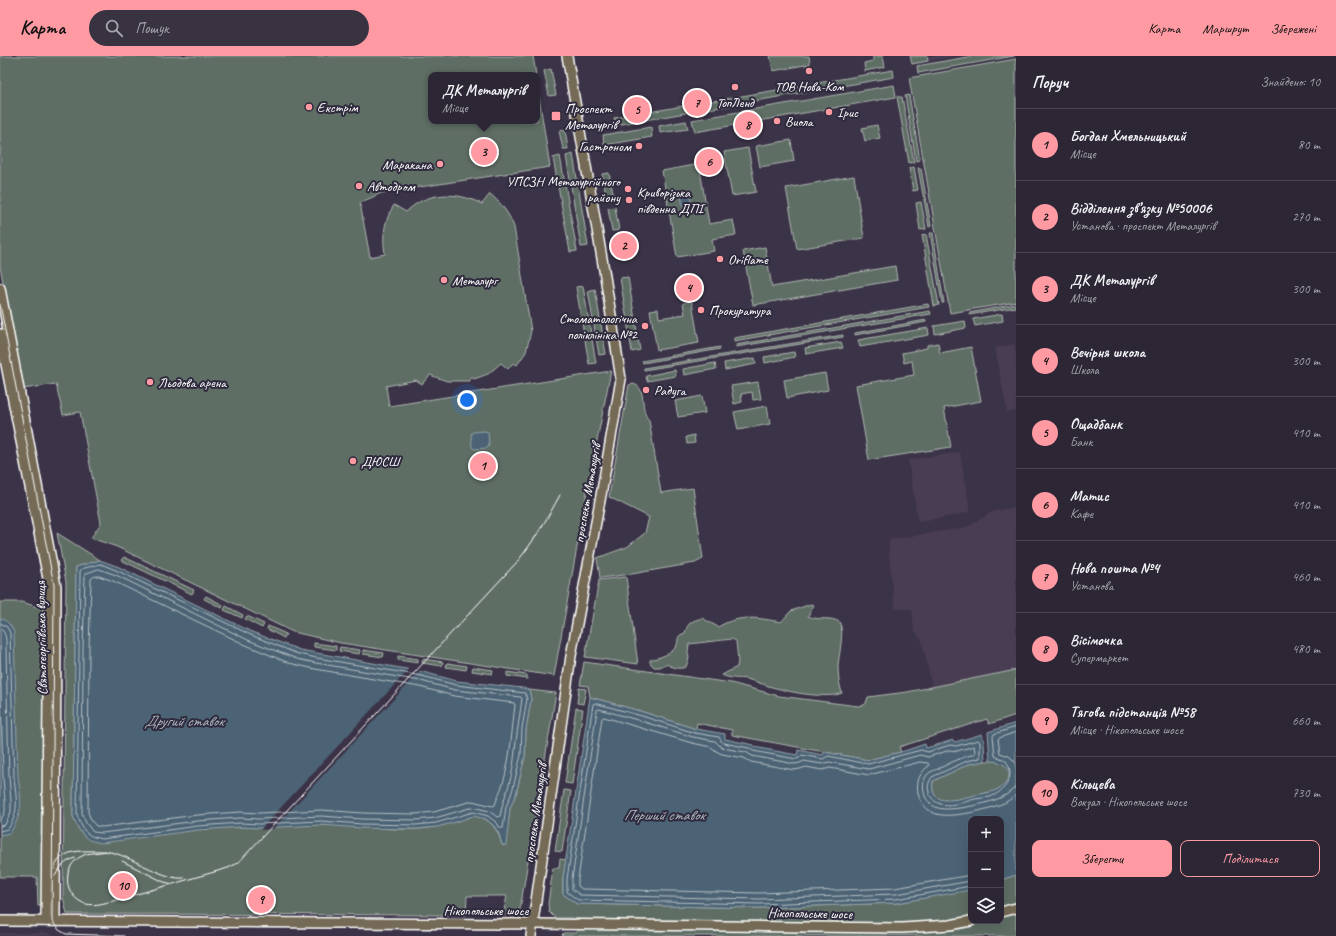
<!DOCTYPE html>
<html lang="uk">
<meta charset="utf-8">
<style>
body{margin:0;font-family:Caveat,sans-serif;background:#383241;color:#f1f3f6}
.controls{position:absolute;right:12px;bottom:12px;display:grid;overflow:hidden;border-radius:8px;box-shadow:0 4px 16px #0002}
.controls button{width:36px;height:36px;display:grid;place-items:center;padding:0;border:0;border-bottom:1px solid #484350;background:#2c2635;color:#f1f3f6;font:20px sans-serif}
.you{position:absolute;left:467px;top:344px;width:14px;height:14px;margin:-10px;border:3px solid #fff;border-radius:50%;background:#1a73e8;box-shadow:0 0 0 6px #1a73e833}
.badge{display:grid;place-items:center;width:26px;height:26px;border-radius:50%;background:#ff9aa2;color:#111;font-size:13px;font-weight:700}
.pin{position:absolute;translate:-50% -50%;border:2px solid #fff;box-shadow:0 1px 4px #0006}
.popup{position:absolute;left:428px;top:16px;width:112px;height:52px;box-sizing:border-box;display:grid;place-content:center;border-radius:8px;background:#2c2635;filter:drop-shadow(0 1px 3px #0005);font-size:13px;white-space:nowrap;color:#a6a5ad}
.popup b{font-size:15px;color:#f1f3f6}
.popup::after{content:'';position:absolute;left:50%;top:100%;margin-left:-8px;border:8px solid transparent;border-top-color:#2c2635}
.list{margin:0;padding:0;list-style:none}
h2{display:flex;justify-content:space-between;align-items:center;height:52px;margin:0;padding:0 16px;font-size:17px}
h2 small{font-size:13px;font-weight:400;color:#a6a5ad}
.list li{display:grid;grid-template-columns:26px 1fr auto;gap:12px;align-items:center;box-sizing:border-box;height:72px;padding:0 16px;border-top:1px solid #484350}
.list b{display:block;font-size:15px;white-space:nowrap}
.list p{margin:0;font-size:13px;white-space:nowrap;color:#a6a5ad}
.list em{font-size:13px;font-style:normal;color:#a6a5ad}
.actions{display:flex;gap:8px;padding:12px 16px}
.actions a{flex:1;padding:9px 0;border:1px solid #ff9aa2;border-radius:8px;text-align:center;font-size:14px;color:#ff9aa2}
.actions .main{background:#ff9aa2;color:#111}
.icon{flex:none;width:22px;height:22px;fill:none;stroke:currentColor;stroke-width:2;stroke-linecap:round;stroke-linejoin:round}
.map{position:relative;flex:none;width:1016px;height:880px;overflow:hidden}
header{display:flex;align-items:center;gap:24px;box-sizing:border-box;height:56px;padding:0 20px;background:#ff9aa2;color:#111}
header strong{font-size:19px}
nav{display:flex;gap:22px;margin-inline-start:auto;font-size:14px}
.search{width:280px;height:36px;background:#383241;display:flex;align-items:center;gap:10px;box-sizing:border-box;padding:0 14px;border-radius:22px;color:#a6a5ad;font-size:15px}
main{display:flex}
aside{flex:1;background:#2c2635}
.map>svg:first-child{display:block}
.built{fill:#493d52}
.green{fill:#5e6e65;stroke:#aeb6b2}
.water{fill:#4b6474;stroke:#93a2ac}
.pier{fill:#3b3347}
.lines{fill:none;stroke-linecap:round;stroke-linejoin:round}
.shore{stroke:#b7c1c7;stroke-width:1}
.major-casing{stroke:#fff;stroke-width:12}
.major{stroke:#746b55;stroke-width:9}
.tram{stroke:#fff;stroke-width:1}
.poi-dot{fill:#ff9aa2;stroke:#2f2a3d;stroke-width:1.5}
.labels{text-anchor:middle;stroke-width:4;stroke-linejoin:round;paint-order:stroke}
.poi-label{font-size:14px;fill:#fff;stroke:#2f2a3d;text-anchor:start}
.street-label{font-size:14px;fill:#fff;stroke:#2f2a3d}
.water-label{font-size:15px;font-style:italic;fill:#aeb9c0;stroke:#2f2a3d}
</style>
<header>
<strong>Карта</strong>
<div class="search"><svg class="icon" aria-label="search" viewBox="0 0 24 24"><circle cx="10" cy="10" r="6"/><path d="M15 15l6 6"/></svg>Пошук</div>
<nav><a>Карта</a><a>Маршрут</a><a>Збережені</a></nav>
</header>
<main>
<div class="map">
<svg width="1016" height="880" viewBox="0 0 1016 880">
<rect width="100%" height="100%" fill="#3b3347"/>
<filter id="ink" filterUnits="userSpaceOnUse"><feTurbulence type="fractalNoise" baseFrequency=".025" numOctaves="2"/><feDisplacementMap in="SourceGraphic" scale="8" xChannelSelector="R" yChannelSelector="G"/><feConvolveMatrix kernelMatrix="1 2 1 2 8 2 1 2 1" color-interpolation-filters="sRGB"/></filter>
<g filter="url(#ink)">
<g class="built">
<path d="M927,0H957L928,5Z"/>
<path d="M1014,288L1016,299V355L1007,356L995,292Z"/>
<path d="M960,396L970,455L958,459L918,466L908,404Z"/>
<path d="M1016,451V614L932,631L922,585L914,574L912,553H895L889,500V484L967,471L994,455Z"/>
<path d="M0,877H49L54,880H0Z"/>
</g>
<g class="green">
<path d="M0,0H533L536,19H431V65H537V28L550,111L381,137L360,147L370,201L385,198C382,180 384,165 394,149L406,156C427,135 456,135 482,148L490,138C501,147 509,157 514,171L531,275L526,296L517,309L513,307L508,313L501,307L488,318L474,323L473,322H470V325H447L430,319L422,328L416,324L386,330L389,350L611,315L589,424L554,620L341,587L293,576L117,491L91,482L101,467L80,356L63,359L56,328L23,333L0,210Z"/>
<path d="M770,0H809L810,8L773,15Z"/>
<path d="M873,0H883L885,11L865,15L864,7L873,5Z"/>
<path d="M910,0H927L928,5L912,8Z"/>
<path d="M973,0H1014L918,17L917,10Z"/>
<path d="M1016,3V246L950,257L909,22Z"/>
<path d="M551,13L556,39L549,40L544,15Z"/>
<path d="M893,14L894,21L616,69L614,62Z"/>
<path d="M894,29L896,41L695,76L692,64Z"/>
<path d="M909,39L920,104L916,105L905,40Z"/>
<path d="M897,41H902L914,106L909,107Z"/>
<path d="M686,65L688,73L660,77L659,70Z"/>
<path d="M877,69L880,82L865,85L862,72Z"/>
<path d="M651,71L652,81L604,89L603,79Z"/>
<path d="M565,74L568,93H563L559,75Z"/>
<path d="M791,84L794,105L760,111L756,90Z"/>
<path d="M748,92L756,136L732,140L724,96Z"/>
<path d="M573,98L588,190L581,191L566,100Z"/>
<path d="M560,100L577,195L570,196L553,102Z"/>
<path d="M699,108L709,168L733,164L736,179L712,183L714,195L677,201L662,115Z"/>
<path d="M914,111L918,134L913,135L909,112Z"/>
<path d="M918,112H921L931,170L929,171Z"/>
<path d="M609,117L614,142L607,144L602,118Z"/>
<path d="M854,120L864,182L797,193L786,132Z"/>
<path d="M921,146L926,173L920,174L916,147Z"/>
<path d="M615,151L619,174L612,175L608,152Z"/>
<path d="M930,177H933L944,247H942Z"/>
<path d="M926,178L939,249L934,250L922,179Z"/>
<path d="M765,191L772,231L895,210L897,224L753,249L743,195Z"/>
<path d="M628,221L640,294L632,296L620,222Z"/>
<path d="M583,230L596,307L589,308L576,231Z"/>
<path d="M595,233L606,298L599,299L588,235Z"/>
<path d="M692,246L699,287L657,294L650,254L658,253L659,262L685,258L683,247Z"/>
<path d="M928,248L929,251L734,285V282Z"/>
<path d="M1016,248V251L969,259V257Z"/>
<path d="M930,255L931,258L736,291V289Z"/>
<path d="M1002,258L1003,265L975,270L973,263Z"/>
<path d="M926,264V266L855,279V277Z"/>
<path d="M965,265L966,272L935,278L934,270Z"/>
<path d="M928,272L929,279L860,291L858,284Z"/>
<path d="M843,279V281L644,314V312Z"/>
<path d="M841,286L843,292L806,298L805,292Z"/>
<path d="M938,287L940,297L971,291L981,345L944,352L951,391L869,404L856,329L914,319L912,305L904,307L902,297L927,292V289Z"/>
<path d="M720,291V293L643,307L642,305Z"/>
<path d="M794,296L795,301L765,307L764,301Z"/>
<path d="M755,302L756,308L725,314L724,307Z"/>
<path d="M715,307L716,313L684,319L683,313Z"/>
<path d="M675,314L676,320L647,325L646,320Z"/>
<path d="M825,317L828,334L787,342L784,324Z"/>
<path d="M758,326L761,343L753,344L752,336L741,338L742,346L734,348L731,330Z"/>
<path d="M633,328C648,331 639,355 649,364L661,437L693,432L703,503L695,507L632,518L600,522L597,502L627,491L645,477L649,461L609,441L629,329Z"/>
<path d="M702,340L705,357L678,361L675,345Z"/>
<path d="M767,350L770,368L738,374L734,356Z"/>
<path d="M694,379L695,387L687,388L686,381Z"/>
<path d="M57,477L100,504L76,511L73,760L78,772L84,780L241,771C268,773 294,768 320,769C352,769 383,774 415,773C428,773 442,770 454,766C460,765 468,759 475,760C491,762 498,774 502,789H505L510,752L516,738L525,700L526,673L531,643L529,634L556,637L519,859H503L507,840H467L466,859L67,858L63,841L66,526Z"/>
<path d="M124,501L194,534L192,538L121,504Z"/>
<path d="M626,521L638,608L585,601L599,524Z"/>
<path d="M206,540L223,549L222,552L204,543Z"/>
<path d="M0,546H22L44,553L42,849H38L37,821H0Z"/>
<path d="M811,548L814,549L808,560C821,566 829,559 841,567C843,581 840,594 838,609C838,618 839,628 842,637C830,643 793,637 780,633C769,631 758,626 747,623C739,622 729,623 722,619L737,611L738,605L736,585L732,583L689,588L688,596L689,602L686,611C678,614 673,611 666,608L660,611H654L650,607V604C658,602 673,598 677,589C679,582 676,580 685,577C688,566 692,565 702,562L718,571C739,558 759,562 781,566L791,555Z"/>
<path d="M226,550L243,559L242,562L224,554Z"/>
<path d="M247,560L264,568L262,572L245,563Z"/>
<path d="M268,570L286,578L284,582L267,573Z"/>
<path d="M314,587L336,590V594L314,591Z"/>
<path d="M340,591L360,594L359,598L339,595Z"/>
<path d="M363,594L384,597L383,601L363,598Z"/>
<path d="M398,600L418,603V607L398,604Z"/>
<path d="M423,603L443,606L442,610L422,607Z"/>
<path d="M584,606L731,627L779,640L858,650L864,649L866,647L868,641L907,636L1016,614V659L989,668L987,663L899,691L901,696L868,704L732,679V674L697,667L696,673L643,656L590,641L588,630L580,629Z"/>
<path d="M447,607L467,610L466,614L446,611Z"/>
<path d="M473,611L493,614L492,618L472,615Z"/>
<path d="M507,616L527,619V623L507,620Z"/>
<path d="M579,632L586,633L583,648L577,647Z"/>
<path d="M576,652L583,653L572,728L565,727Z"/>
<path d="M985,705C991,705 998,704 1003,708C1016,715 1011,725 1001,732C994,736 985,737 977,739C961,742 928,755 933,725L969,708Z"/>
<path d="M564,734L571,735L562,796L555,795Z"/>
<path d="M560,803L566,804L563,822V838L577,848L759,852L897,847L971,833V860L950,864L902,867L576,865L572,862H555L549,856L548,848L553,812H559Z"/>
<path d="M1016,819V847L1001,852V824Z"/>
<path d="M1016,855V880H562L563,877H576L579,873L902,875L951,872L982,865H1001V859Z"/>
</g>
<g class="water">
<path d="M690,138L692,152L684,154L681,140Z"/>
<path d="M485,375L488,376L489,390L487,392L474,393L472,391L471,378L473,376Z"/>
<path d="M100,504L119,511L252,576L300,594L423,616L457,625L523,632L529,634L531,643L526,673L525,700L516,738L510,752L506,789H502L499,778L494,770L486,763L473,760L456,766L437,771L416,773L362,772L321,769L259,772L241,771L198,774L101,787L89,784L84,780L78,772L73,760L76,511Z"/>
<path d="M0,563C7,563 11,570 14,576L18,721C21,745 24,755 10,777L0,779Z"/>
<path d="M590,641L643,656L696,673L725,678V683L754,689V691L797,699L798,694L823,699L824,696L868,704L901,696L925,688L926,692L953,684L955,686L982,678L984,685L985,705L969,708L933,725C928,754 960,742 976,739C984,737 992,737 1000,732C1016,721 1010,705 990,705L988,676L1016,667V819L1001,824V763H971V833L965,835L897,847L759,852L577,848L563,838V822Z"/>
</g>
<path class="pier" d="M410,612L421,614L273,773L260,774Z"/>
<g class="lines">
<g class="shore">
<path d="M101,508L118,515L251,579L298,598L317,602L422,620L456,629L525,637L527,643L522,672L521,699L512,736L506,751L503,772H500L497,767L488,760L473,756L436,767L416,769L362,768L321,765L259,768L241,767L198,770L102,783C85,780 83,774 77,759L80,515L82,513Z"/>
<path d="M99,513L116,519L248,584L297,603L316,607L421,625L455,634L521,641L522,643C521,652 519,662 518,671C515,688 515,704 511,721C508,735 502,746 500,760L497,761L489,755L473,751L435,762L416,764L362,763L321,760L259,763L240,762L197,765L102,777L93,776L86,767L82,758L83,593L85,518Z"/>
<path d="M99,520L113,525L246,589L289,607L315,613L420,631L454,640L514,647L515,649C512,672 511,696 505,720C503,730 498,739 495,749L493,750L472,745L434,756L415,758L363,757L321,754L259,757L240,756L197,759L102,771L96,770L91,764L88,756L89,593L91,523L93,521Z"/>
<path d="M0,567L7,571L10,577L14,721C16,741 20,756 8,773L0,775"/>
<path d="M0,572C7,577 6,585 6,593L9,721L11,745V756L5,769L0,770"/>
<path d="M0,591L3,721L5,745V755L3,760L0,764"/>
<path d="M1016,676L999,682L998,683L1000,697L1009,700L1016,707"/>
<path d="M971,819L895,832L759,837L582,833L578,830V823L602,662L604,661L692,687L711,691L716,695L722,698L744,702L751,706L794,714L800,713L806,711L822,714L830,712L869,719L920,706L928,707L929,710C911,721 915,749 934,757C948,764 992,753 1006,746C1010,744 1013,741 1016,739"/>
<path d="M971,825L896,838L759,843L580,839L572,833V823L597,654L599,653L641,665L693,681L715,685L722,692L746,696L752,700L795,708L800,707L804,705L822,708L829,706L869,713L920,699L928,701L950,694L957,695L974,690L975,696V698C962,701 952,706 940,712C936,714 930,715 927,719C922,724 923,734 925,740C927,745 932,750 938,752C951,756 992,747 1004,740C1008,738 1012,734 1016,731"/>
<path d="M971,830L896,843L759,848L578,844L567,836V823L593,648L595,647L642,660L695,677L719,681L722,686L724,687L749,692L753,695L796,703L799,702L802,699L823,703L828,700L868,708L921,694L928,696L950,689L956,690L978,684L980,686V702L967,705L932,721C929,725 927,731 929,736C930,740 933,745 938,747C949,752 964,746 975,743C980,742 985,742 990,741C1006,735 1016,719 1006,705C1003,702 998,702 995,700L993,680L994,678L1016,671"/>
</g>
<g class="major-casing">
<g id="major">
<path d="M0,232L56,530L55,865"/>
<path d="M0,278L49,528L46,865"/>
<path d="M1001,856L1016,852"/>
<path d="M0,865L533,868L902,872L950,869L971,865"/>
<path d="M531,880L571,600L602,434L621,323L604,214L567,0"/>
</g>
</g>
<use href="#major" class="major"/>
<g class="tram">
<path d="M0,248L54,529L52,865L59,874L66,878L124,880"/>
<path d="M106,795C99,797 89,796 82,800C61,810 63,841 86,848C95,850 104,847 113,845L228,812L238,807L517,506C534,485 547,463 560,439"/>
<path d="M122,805L164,826L173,828"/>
<path d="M54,813C58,800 69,795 83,795C93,795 104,794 114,797C133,802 167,825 184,822"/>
<path d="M55,820C60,811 65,805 75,802"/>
</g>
</g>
</g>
<g class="poi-dot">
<circle cx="809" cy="15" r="4"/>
<circle cx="735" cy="31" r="4"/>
<circle cx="309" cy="51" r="4"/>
<circle cx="829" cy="56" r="4"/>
<rect x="551" y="55" width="10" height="10" rx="2"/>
<circle cx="777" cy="65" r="4"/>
<circle cx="639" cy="90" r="4"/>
<circle cx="440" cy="108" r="4"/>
<circle cx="359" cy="130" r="4"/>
<circle cx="628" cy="133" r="4"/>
<circle cx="629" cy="144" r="4"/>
<circle cx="720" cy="203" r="4"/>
<circle cx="444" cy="224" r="4"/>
<circle cx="701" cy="254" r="4"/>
<circle cx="645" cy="270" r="4"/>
<circle cx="150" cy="326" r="4"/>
<circle cx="646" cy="334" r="4"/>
<circle cx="353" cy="405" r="4"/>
</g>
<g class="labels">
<g class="poi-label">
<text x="809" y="35" text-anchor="middle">ТОВ Нова-Ком</text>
<text x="735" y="51" text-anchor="middle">ТопЛенд</text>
<text x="317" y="56">Екстрім</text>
<text x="565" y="57">Проспект<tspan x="565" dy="16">Металургів</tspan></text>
<text x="837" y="61">Ірис</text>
<text x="785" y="70">Виола</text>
<text x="631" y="95" text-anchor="end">Гастроном</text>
<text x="432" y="113" text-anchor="end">Маракана</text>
<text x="620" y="130" text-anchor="end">УПСЗН Металургійного<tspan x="620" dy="16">району</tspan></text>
<text x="367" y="135">Автодром</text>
<text x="637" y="141">Криворізька<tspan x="637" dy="16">південна ДПІ</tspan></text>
<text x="728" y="208">Oriflame</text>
<text x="452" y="229">Металург</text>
<text x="709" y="259">Прокуратура</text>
<text x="637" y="267" text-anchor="end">Стоматологічна<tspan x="637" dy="16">поліклініка №2</tspan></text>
<text x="158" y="331">Льодова арена</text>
<text x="654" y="339">Радуга</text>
<text x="361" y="410">ДЮСШ</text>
</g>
<g class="street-label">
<text transform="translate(587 437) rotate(-80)" y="5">проспект Металургів</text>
<text transform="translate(41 582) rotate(-91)" y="5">Святогеоргіївська вулиця</text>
<text transform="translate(535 757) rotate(-82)" y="5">проспект Металургів</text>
<text x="486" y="859">Нікопольське шосе</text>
<text transform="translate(810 857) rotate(1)" y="5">Нікопольське шосе</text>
</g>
<g class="water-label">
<text x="184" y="670">Другий ставок</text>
<text x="664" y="764">Перший ставок</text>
</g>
</g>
</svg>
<div class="controls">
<button>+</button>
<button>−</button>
<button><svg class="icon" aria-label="layers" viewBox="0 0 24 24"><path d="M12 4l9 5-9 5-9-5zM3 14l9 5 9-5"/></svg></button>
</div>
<div class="you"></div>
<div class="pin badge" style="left:483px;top:410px">1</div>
<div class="pin badge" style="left:624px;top:190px">2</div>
<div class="pin badge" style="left:484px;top:96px">3</div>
<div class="popup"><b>ДК Металургів</b>Місце</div>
<div class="pin badge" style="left:689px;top:232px">4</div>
<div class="pin badge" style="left:637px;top:54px">5</div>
<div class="pin badge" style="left:709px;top:106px">6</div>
<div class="pin badge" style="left:697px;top:47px">7</div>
<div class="pin badge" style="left:748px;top:69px">8</div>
<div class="pin badge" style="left:261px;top:844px">9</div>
<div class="pin badge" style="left:123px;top:830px">10</div>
</div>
<aside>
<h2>Поруч<small>Знайдено: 10</small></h2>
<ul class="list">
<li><span class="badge">1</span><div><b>Богдан Хмельницький</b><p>Місце</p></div><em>80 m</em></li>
<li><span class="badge">2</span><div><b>Відділення зв’язку №50006</b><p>Установа · проспект Металургів</p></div><em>270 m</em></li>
<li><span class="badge">3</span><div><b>ДК Металургів</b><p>Місце</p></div><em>300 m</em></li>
<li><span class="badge">4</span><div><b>Вечірня школа</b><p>Школа</p></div><em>300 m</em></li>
<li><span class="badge">5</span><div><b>Ощадбанк</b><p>Банк</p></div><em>410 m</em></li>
<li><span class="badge">6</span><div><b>Матис</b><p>Кафе</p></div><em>410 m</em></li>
<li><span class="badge">7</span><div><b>Нова пошта №4</b><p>Установа</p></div><em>460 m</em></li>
<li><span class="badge">8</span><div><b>Вісімочка</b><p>Супермаркет</p></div><em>480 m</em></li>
<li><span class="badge">9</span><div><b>Тягова підстанція №58</b><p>Місце · Нікопольське шосе</p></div><em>660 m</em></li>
<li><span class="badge">10</span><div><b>Кільцева</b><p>Вокзал · Нікопольське шосе</p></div><em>730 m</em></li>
</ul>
<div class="actions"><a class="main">Зберегти</a><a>Поділитися</a></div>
</aside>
</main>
